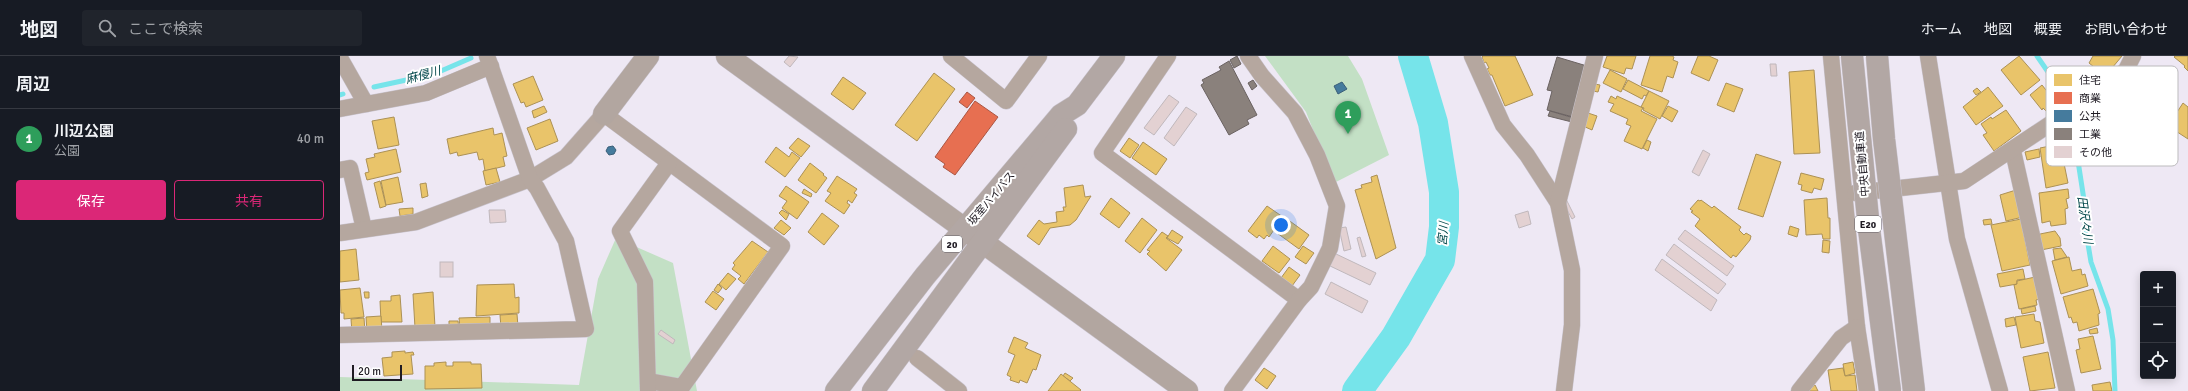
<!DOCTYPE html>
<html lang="ja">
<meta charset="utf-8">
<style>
body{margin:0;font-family:Signika,"Noto Sans JP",sans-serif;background:#20242c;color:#f1f3f6}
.controls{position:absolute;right:12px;bottom:12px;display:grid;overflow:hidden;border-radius:4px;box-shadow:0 2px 10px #0003}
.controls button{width:36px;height:36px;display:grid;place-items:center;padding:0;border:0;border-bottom:1px solid #363941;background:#171b24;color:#f1f3f6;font:20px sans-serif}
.scale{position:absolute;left:12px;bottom:10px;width:50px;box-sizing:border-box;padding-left:4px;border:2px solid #1f1b23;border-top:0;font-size:11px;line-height:14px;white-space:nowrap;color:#1f1b23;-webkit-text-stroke:3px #fff;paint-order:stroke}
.you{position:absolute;left:941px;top:169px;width:14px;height:14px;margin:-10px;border:3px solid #fff;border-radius:50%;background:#1a73e8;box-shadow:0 0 0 6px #1a73e833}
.badge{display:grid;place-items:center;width:26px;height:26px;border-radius:50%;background:#db2777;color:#fff;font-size:13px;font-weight:700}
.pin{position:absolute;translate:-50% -33px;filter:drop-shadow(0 1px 2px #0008)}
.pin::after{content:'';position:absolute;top:21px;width:14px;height:12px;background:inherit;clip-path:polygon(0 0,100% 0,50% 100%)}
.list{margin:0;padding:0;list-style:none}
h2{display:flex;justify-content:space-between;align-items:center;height:52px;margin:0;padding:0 16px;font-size:17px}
h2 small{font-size:13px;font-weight:400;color:#9ea1a6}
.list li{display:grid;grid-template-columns:26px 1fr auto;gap:12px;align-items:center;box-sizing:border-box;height:60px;padding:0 16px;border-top:1px solid #363941}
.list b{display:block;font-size:15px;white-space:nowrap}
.list p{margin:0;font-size:13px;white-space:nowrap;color:#9ea1a6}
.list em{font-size:13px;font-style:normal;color:#9ea1a6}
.actions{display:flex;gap:8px;padding:12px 16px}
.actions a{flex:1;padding:9px 0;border:1px solid #db2777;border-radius:4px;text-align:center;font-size:14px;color:#db2777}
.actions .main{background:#db2777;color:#fff}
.icon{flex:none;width:22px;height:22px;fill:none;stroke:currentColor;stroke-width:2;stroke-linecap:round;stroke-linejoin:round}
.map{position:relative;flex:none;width:1848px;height:335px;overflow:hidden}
header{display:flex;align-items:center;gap:24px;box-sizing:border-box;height:56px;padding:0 20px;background:#171b24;border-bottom:1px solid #363941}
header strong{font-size:19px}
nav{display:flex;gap:22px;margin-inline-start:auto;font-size:14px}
.search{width:280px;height:36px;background:#20242c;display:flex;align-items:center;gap:10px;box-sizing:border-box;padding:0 14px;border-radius:4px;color:#9ea1a6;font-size:15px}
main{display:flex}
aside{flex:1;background:#171b24}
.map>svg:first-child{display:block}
.green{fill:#c3e0c5}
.homes{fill:#e9c46a;stroke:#ac9155}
.shops{fill:#e76f51;stroke:#ab5643}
.public{fill:#457b9d;stroke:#3a5e78}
.industry{fill:#8a817c;stroke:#6a6261}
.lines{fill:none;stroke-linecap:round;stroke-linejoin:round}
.stream{stroke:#76e4ea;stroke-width:5}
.river{stroke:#76e4ea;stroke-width:30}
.building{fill:#e3d1d2;stroke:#c0b8bc}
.street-casing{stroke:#c9c4ce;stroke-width:17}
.secondary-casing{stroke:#c9c4ce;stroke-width:23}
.highway-casing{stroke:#c9c4ce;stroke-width:23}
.street{stroke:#b5a79f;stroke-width:16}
.secondary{stroke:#b2a6a0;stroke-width:22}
.highway{stroke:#b2a7a4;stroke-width:22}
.highway-bridge-casing{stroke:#c9c4ce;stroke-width:23;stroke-linecap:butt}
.highway-bridge{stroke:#b2a7a4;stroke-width:22}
.labels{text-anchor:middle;stroke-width:4;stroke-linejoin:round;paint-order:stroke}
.shield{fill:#fff;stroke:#625f65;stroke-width:1}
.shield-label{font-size:10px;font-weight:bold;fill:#1f1b23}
.street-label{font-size:11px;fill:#1f1b23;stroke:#fff}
.water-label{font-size:12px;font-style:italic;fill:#004749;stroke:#fff}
.key{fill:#fff;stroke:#bcbbbd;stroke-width:1}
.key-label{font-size:11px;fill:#1f1b23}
</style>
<header>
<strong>地図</strong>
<div class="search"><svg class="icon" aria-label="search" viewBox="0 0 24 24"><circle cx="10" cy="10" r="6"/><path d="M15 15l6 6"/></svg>ここで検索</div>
<nav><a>ホーム</a><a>地図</a><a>概要</a><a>お問い合わせ</a></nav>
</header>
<main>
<aside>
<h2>周辺<small></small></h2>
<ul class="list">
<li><span class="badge" style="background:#2e9e5b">1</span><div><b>川辺公園</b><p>公園</p></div><em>40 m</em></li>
</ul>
<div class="actions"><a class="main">保存</a><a>共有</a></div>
</aside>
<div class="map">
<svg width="1848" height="335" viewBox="0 0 1848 335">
<rect width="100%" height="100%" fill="#eee8f4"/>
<g class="green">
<path d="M925,0H1008L1022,23L1049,99L994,127L966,56Z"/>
<path d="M276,182L333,207L357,335H0V321L239,329L258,223Z"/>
</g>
<g class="homes">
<path d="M1143,0H1175L1193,39L1165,50L1152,19H1150L1147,13L1149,12L1146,6L1144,7L1142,1Z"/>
<path d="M1267,0H1296L1292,13L1286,12L1284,18L1263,11Z"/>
<path d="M1310,0H1332L1334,1L1333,4L1338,6L1333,22L1327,20L1322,36L1301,29Z"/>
<path d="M1358,0H1369L1378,4L1369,25L1351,17Z"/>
<path d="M1679,0L1700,24L1681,39L1661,14Z"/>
<path d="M1753,0H1782L1762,24L1751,15L1754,11L1749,7Z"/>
<path d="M1835,0H1848V15L1844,11L1845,10L1834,1Z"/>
<path d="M1270,14L1287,23L1281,36L1263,27Z"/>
<path d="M1474,14L1480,97L1454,98L1449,16Z"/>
<path d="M594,17L615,33L577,85L555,69Z"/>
<path d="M193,20L203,44L186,51L184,46L181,47L173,28Z"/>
<path d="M503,21L526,37L513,54L491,38Z"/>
<path d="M1288,24L1309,35L1306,40L1304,39L1302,43L1283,33Z"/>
<path d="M1386,27L1403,33L1394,56L1377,49Z"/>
<path d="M1255,28L1260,29L1258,36L1253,35Z"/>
<path d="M1702,29L1714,44L1710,47L1712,50L1706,55L1703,52L1702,54L1690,39Z"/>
<path d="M1648,31L1663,50L1636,69L1623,51Z"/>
<path d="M1637,32L1641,36L1636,39L1633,35Z"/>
<path d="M1309,35L1329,45L1320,63L1303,54L1304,52L1301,51Z"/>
<path d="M1271,40L1276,43L1277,40L1303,52L1301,55L1317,63L1302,93L1284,85L1291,70L1286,68L1288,63L1270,55L1274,48L1268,46Z"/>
<path d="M1843,47L1848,51V83L1828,70Z"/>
<path d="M204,50L207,56L194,62L192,55Z"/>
<path d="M1328,50L1338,55L1332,66L1322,60Z"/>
<path d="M1666,54L1681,75L1654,95L1643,79L1647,77L1641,68L1651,61L1652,63Z"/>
<path d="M1248,57L1257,60L1252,74L1243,70Z"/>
<path d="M54,61L59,89L38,93L32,65Z"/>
<path d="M210,63L218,85L196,94L187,72Z"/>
<path d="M153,72L154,79L162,77L167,100L163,101L165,110L145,115L143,103L139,104L137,96L118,100L117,96L110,98L107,83Z"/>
<path d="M458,82L470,90L461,101L449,92Z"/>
<path d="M789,82L799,89L790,102L780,95Z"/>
<path d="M1307,84L1311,86L1308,95L1303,92Z"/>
<path d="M803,86L827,103L816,119L792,102Z"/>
<path d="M1720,88L1728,127L1706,132L1700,92Z"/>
<path d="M436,91L449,101L452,96L460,102L445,121L425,106Z"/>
<path d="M56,93L61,116L27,124L25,117L29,116L26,103L35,101L34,98Z"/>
<path d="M1699,93L1700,101L1687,104L1685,96Z"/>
<path d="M1416,98L1441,106L1423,161L1398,153Z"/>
<path d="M470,107L484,118L483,119L487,122L476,137L458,124Z"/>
<path d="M156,112L160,126L146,129L143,115Z"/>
<path d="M1461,117L1484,123L1481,134L1474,132L1472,137L1461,134L1462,129L1458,128Z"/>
<path d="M1037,119L1056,192L1036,203L1015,134L1022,132L1021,129L1032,126L1031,121Z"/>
<path d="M497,120L517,133L514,137L517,139L512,147L508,144L507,147L510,149L504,158L485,145L491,137L487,135Z"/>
<path d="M58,121L63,146L46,149L41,125Z"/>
<path d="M40,125L46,150L40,152L34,127Z"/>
<path d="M86,127L88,140L82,142L80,128Z"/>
<path d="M743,129L745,141L751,140L736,164L730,169L710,172L699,189L687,180L699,164L704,168L717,166L716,156L724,155L723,151H726L724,132Z"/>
<path d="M446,130L469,146L457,163L442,152L447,145L439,140Z"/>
<path d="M464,133L472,138L471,141L462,137Z"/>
<path d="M1728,133L1729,142L1726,143L1728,152L1725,153L1726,168L1711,170L1710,165L1702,167L1699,137Z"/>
<path d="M1676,134L1683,161L1666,165L1660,139Z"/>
<path d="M771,142L790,157L779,172L760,158Z"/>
<path d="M1487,142L1488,162H1490V183H1483L1482,178L1466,179L1464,144Z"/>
<path d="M1358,144L1360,145L1361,144L1372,152L1374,150L1401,171L1399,174L1404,179L1406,177L1411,180L1410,184L1396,201L1393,199L1391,202L1355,170L1360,163L1351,156L1353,155L1350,153Z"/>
<path d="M927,150L943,161L929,181L927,179L924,183L919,179L917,182L908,175Z"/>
<path d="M73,152V158L60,160L59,153Z"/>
<path d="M442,154L449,158L446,164L439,157Z"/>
<path d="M482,157L499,170L484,189L468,176Z"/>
<path d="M802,162L817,174L800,197L785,185Z"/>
<path d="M947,163L969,179L959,193L937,177Z"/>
<path d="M1651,163L1652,168L1644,169L1643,164Z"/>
<path d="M1681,163L1690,209L1662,215L1651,169Z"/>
<path d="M441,164L451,172L444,179L434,172Z"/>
<path d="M1450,170L1459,173L1457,181L1448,178Z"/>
<path d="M832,174L843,181L838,188L827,182Z"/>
<path d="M1715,175L1720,182L1721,190L1701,194L1700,178Z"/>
<path d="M822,176L828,180L826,182L842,194L826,215L807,198L810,195L807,194Z"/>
<path d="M1483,184L1490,185L1489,197L1482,196Z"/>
<path d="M412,185L428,196L404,228L398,223L401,220L392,213L395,209L393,207Z"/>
<path d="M933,190L950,203L939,217L922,205Z"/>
<path d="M963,190L974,197L966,208L955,201Z"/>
<path d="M1721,192L1727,201L1715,204L1713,193Z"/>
<path d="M16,193L19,224L0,226V195Z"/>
<path d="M1729,201L1732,215L1741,213L1742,219L1745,218L1748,230L1721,238L1712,205Z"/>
<path d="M949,211L960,219L952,230L941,222Z"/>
<path d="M1683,213L1685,223L1677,224V228L1660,231L1657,218Z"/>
<path d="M388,217L396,223L386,234L379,228Z"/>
<path d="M1695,221L1700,243L1696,244L1697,249L1679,253L1674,229L1677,228V225Z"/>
<path d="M174,228L175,242L179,241V257L136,260L137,229Z"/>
<path d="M378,228L382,232L378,237L374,234Z"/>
<path d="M20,232L24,261L4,263V257H1L0,234Z"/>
<path d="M1753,233L1760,257L1758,258L1759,269L1739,275L1737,266L1733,267L1731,261L1729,262L1723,241Z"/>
<path d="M373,235L384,243L376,254L365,246Z"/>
<path d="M24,236H29V242H25Z"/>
<path d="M93,236L95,271L75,272L73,238Z"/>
<path d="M60,239L62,266H41L40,245H51V240Z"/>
<path d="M1695,250L1696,255L1682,258L1681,253Z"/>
<path d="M177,258L178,271L161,272L160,259Z"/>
<path d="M1694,258L1695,265L1700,266L1704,287L1681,292L1675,261Z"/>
<path d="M41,260L42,275L27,276L26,261Z"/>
<path d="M150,261V272H120L119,262Z"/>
<path d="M1674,261L1676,269L1666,271L1665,263Z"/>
<path d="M24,262L25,276L12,277L11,263Z"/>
<path d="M109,265H118L119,273L109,274Z"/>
<path d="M1757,272L1758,277L1750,278L1749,274Z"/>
<path d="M1753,280L1761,313L1741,317L1736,294L1740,293L1738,283Z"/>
<path d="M674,281L688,287L685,292L701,299L696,314L693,313L687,327L680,324L679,327L670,324L671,321L667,319L675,299L668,296Z"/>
<path d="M65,295V297L73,296L74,299H71L73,318L44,320L42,302L52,301V296Z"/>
<path d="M1708,296L1715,332L1690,335L1683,301Z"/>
<path d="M106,306V310H113V306H131V308H141L142,332L85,333V310H94V307Z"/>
<path d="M1513,306L1515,317L1505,320L1503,308Z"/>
<path d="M924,312L936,320L927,333L915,324Z"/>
<path d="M1503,312L1505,320L1515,319L1517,335H1491L1488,314Z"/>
<path d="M725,317L733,322L730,325L723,320Z"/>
<path d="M721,318L741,334L740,335H708Z"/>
<path d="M1770,326L1772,335H1753L1752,329Z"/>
<path d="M1475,329L1478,335H1470L1469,333Z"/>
</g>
<g class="shops">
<path d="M627,36L635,42L627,52L619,46Z"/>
<path d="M635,45L658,61L615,119L603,111L605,108L595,101Z"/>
</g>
<g class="public">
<path d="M1002,26L1007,33L998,38L994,30Z"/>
<path d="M273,90L276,94L274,98L269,99L266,95L268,91Z"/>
</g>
<g class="industry">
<path d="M897,0L901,8L894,12L890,4Z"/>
<path d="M1217,1L1247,10L1233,61L1207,54L1212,35L1207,34Z"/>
<path d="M889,5L917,59L907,64L909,68L889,79L861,29L864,27L862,24L881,14L879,11Z"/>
<path d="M913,24L917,30L912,34L908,27Z"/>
<path d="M1210,55L1234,62L1232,66L1208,60Z"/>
</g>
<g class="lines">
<g class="stream">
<path d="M1697,0L1717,29L1723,50L1727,53L1732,66L1744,144V164L1751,206L1768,253L1773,284L1775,335"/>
<path d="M34,31L94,18L131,2"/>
<path d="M0,39L3,38"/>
</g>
<path class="river" d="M1017,335L1056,281L1100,204L1104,171V136L1093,67L1073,0"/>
</g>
<g class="building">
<path d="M449,0L458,1L450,11L444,6Z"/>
<path d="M1430,8H1436L1437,20H1431Z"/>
<path d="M829,39L839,46L814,79L804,72Z"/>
<path d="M846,51L857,58L834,90L824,82Z"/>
<path d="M1363,94L1370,98L1359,120L1352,116Z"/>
<path d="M1225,141L1235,161L1232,163L1221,143Z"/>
<path d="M149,154H165L166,166L150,167Z"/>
<path d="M1188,155L1191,168L1179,172L1175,159Z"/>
<path d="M1006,171L1011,193L1004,195L999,172Z"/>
<path d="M1345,174L1394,210L1387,220L1338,183Z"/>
<path d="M1020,181L1026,200L1022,201L1017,182Z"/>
<path d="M1334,188L1386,228L1378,238L1326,199Z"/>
<path d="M994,197L1036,217L1030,229L988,209Z"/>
<path d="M1322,203L1377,244L1371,255L1315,214Z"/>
<rect x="100" y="206" width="13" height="15"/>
<path d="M991,226L1028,245L1022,257L985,238Z"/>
<path d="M321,274L335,284L333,288L318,278Z"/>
</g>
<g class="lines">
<defs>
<g id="street">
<path d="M611,0L666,45L699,0"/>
<path d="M828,0L762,97L959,244"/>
<path d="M1132,0L1163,69L1187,99L1218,147L1232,214V269L1224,335"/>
<path d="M1491,0L1517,271L1527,335"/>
<path d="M1588,0L1617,183L1660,335"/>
<path d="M0,2L26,48"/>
<path d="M0,53L86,37L151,10"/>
<path d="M1673,95L1727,335"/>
<path d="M0,114L10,112L24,173"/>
<path d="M1515,137L1624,125L1766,31L1786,14L1793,0"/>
<path d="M1218,147L1255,0"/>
<path d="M0,177L76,166L190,123L226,101L264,58L442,190L342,331L309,325"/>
<path d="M0,279L246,273L226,185L197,132L190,123L147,0"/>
<path d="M577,302L619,335"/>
<path d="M308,334L305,226L280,175L329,107"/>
<path d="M892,335L959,244L971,231L990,192L997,150L977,99L955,57L922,20L908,0"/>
<path d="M1459,335L1501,282L1517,271"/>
</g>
<g id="secondary">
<path d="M387,0L847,335"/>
<path d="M264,58L308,0"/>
</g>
<g id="highway">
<path d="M496,335L585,220L721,59L737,49L774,0"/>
<path d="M533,335L726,73"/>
</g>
</defs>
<use href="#street" class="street-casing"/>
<use href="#secondary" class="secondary-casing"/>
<use href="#highway" class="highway-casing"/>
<use href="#street" class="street"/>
<use href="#secondary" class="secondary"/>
<use href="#highway" class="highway"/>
<defs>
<g id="highway-bridge">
<path d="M1512,0L1529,173L1550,335"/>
<path d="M1537,0L1544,83L1574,335"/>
</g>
</defs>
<use href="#highway-bridge" class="highway-bridge-casing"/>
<use href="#highway-bridge" class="highway-bridge"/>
</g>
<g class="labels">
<g class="shield">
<rect x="1515" y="160" width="26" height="16" rx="3"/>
<rect x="602" y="180" width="20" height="16" rx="3"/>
</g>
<g class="shield-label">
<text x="1528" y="172">E20</text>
<text x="612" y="192">20</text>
</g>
<g class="street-label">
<text transform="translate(1522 108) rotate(-95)" y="4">中央自動車道</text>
<text transform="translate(651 142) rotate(-50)" y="4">坂室バイパス</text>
</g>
<g class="water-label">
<text transform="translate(83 19) rotate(-15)" y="4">麻侵川</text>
<text transform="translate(1745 164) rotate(82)" y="4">田沢々川</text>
<text transform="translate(1103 178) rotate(-85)" y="4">宮川</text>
</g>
</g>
<rect x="1706" y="10" width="132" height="100" rx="6" class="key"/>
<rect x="1714" y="18" width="18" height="12" fill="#e9c46a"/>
<rect x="1714" y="36" width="18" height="12" fill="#e76f51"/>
<rect x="1714" y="54" width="18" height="12" fill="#457b9d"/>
<rect x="1714" y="72" width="18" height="12" fill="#8a817c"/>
<rect x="1714" y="90" width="18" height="12" fill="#e3d1d2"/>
<g class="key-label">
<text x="1739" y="28">住宅</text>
<text x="1739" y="46">商業</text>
<text x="1739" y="64">公共</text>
<text x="1739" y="82">工業</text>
<text x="1739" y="100">その他</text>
</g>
</svg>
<div class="controls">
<button>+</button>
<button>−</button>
<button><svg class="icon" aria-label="locate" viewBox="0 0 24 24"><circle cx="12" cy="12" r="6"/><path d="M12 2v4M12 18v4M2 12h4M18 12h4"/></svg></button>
</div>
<div class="scale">20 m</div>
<div class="you"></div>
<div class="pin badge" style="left:1008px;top:78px;background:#2e9e5b">1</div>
</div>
</main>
